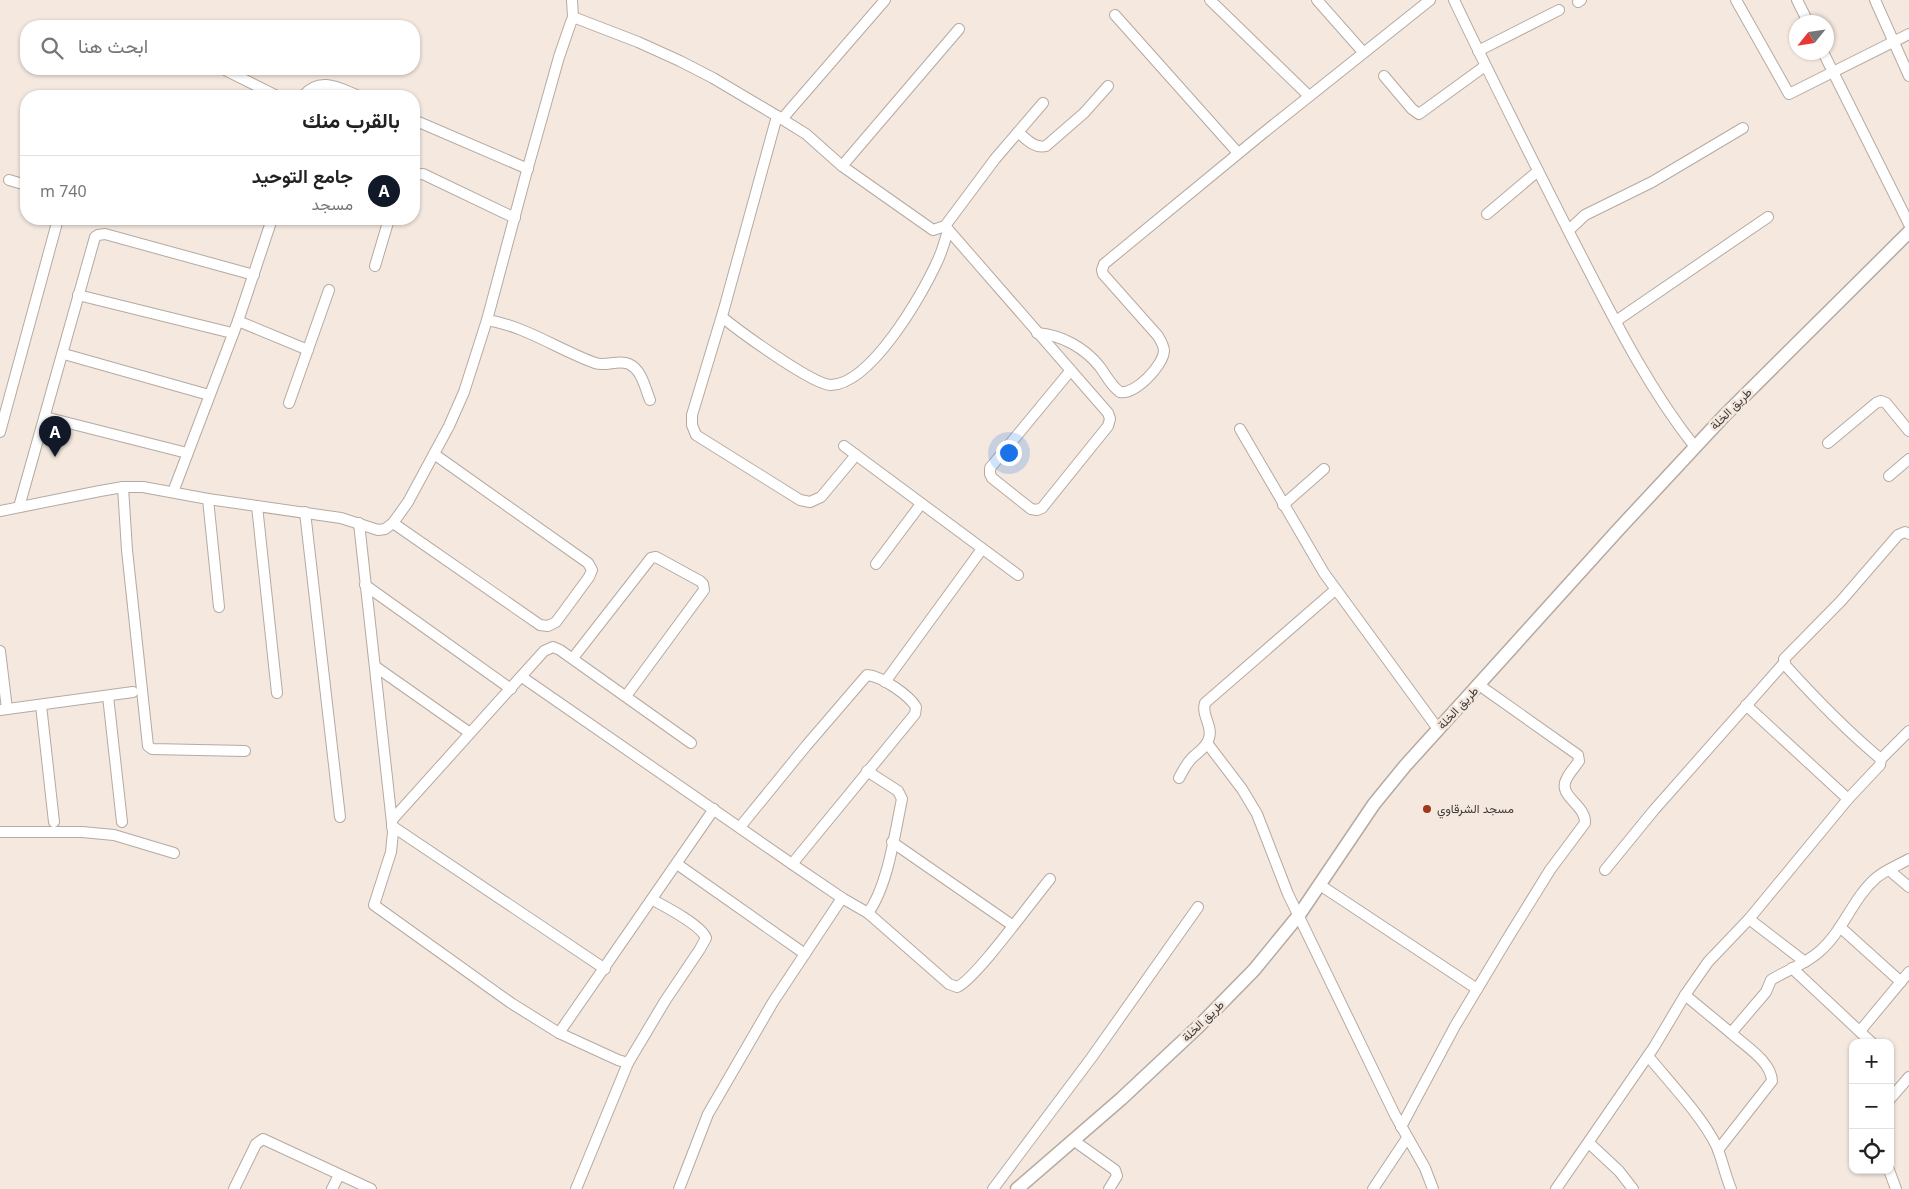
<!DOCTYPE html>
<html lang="ar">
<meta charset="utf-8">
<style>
body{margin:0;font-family:"Noto Sans",Vazirmatn,sans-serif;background:#f6f6f6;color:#222;direction:rtl}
.controls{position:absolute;right:15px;bottom:15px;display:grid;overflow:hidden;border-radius:10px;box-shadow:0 1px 4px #0004}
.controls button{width:45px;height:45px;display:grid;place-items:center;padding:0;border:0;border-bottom:1px solid #e0e0e0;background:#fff;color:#222;font:25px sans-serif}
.compass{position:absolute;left:1789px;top:15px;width:45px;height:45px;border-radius:50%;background:#fff;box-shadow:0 1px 4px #0004;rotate:240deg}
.you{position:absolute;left:1008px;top:452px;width:18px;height:18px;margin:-12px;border:4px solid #fff;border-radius:50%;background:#1a73e8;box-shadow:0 0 0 8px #1a73e833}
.badge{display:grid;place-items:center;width:32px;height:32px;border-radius:50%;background:#111827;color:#fff;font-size:16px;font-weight:700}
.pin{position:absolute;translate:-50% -41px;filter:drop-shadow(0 1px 2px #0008)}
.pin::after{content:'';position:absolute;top:26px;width:18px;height:15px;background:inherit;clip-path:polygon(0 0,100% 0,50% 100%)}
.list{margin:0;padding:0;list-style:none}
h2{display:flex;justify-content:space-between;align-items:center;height:65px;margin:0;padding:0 20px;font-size:21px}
h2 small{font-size:16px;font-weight:400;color:#767676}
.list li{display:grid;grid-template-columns:32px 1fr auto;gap:15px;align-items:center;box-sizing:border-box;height:70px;padding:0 20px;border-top:1px solid #e0e0e0}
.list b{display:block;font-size:19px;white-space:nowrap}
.list p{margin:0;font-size:16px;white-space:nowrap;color:#767676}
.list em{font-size:16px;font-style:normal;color:#767676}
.icon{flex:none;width:28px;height:28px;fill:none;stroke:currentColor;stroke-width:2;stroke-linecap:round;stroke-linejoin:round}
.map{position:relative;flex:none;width:1909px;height:1189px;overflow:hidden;direction:ltr}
.search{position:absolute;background:#fff;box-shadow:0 1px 4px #0004;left:20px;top:20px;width:400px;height:55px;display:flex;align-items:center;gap:12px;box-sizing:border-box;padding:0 18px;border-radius:20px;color:#767676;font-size:19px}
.panel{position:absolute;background:#fff;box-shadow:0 1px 4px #0004;left:20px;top:90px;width:400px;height:135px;border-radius:20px;direction:rtl}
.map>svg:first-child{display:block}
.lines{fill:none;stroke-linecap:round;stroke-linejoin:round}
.minor-casing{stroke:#b5aaa2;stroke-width:12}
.tertiary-casing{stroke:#b5aaa2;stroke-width:15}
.minor{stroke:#fff;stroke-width:10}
.tertiary{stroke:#fff;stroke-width:12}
.poi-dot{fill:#a0381c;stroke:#f4e8df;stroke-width:2}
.labels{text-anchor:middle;stroke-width:5;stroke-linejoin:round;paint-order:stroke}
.street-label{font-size:12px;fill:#403b38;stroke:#f4e8df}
.poi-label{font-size:12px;fill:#403b38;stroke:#f4e8df;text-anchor:start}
</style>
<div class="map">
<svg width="1909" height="1189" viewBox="0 0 1909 1189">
<rect width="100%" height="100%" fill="#f4e8df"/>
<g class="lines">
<defs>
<g id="minor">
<path d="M1210,0L1309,96"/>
<path d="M1317,0L1363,52"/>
<path d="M1454,0C1492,80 1532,159 1572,238C1609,309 1645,384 1695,447"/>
<path d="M1736,0L1789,94L1909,34"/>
<path d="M1797,0L1808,22"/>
<path d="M1875,0L1909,76"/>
<path d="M1578,2L1581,0"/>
<path d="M1115,15L1238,153"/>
<path d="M573,17L638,42L680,61L713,78L777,116L806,134L842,166L933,230L945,226L995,159L1043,103"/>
<path d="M1478,51L1559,10"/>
<path d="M1823,52L1909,224"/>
<path d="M223,69L277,96"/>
<path d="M1384,76L1412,109L1419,114L1485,66"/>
<path d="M303,96C320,76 339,88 359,96"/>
<path d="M777,116L724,309L692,415V425L696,435L800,500L810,502L821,497L856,455"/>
<path d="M782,119L885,0"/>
<path d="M414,120L528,169"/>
<path d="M1018,132C1026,139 1035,149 1046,146L1084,113L1108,86"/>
<path d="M842,166L959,29"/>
<path d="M414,175L423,174L515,218"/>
<path d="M9,180L26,185"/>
<path d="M1487,214L1538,171"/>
<path d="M945,226L1108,413L1110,419L1108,426L1042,508L1037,510L1031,509L992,478L990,474V468L1071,370"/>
<path d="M1569,230L1585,215L1652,182L1743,128"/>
<path d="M375,266L389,219"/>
<path d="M78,295L232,333"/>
<path d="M722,317C739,331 813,385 831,385C871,384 922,295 937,262C942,252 945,241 948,230"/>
<path d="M487,320C525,326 559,350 595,363C606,367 618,359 629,364C642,370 645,388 650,400"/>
<path d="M238,321L308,350"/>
<path d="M1616,321L1768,217"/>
<path d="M1037,333C1062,335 1085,348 1100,367C1106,375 1111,386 1120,392C1135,395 1163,366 1164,351C1164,346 1161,341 1158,336L1103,274L1102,270L1104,264L1262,134L1430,0"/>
<path d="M64,354L209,395"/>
<path d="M289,403L329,290"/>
<path d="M45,417L187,453"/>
<path d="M1240,429L1324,573L1438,729"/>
<path d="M0,432L58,219"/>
<path d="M1828,443L1876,403L1881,401L1886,403L1909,431"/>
<path d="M844,446L1018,575"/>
<path d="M1889,476L1909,459"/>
<path d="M123,487L127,550L148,746L152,749L245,751"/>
<path d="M173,492L238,321L272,219"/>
<path d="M208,499L219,607"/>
<path d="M1283,505L1324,469"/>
<path d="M257,506L277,693"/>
<path d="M19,507L95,237L98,235L105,234L254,275"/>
<path d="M0,511L100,491L123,487H143L208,499L341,518L378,530L385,529L393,523L408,502L449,426L464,392L487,320L525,178L559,57L570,25L573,17L572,0"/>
<path d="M305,512L340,817"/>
<path d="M359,523L393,832L391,852L374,905L511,1003L559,1033L618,1060L628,1063L665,1001L700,949L706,938C701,925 666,907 653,900"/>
<path d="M393,523L540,625L548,626L556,622L589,577L592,570L588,563L434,454"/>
<path d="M876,564L921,504"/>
<path d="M365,585L511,689"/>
<path d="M0,651L7,709"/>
<path d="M573,658L651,558L656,557L700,581L703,584L704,590L626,696"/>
<path d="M376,667L470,733"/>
<path d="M522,677L792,864L842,898L868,913C888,886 895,832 902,799L898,791L867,771"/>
<path d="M885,682L982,549"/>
<path d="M108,696L122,822"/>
<path d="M41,705L54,822"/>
<path d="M1746,705L1848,799"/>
<path d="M0,710L133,692"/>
<path d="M1207,743L1242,789L1257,814L1288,894L1395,1115L1425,1168L1433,1189"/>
<path d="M1881,759L1909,731"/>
<path d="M1179,778C1183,771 1186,764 1192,758C1198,752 1207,747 1209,738C1213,726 1201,715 1205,703L1335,590"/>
<path d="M392,820L544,651L553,647L560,650L691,743"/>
<path d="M392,826L605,969"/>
<path d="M740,827L806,746L867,675C881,676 909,695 916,707L915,714L792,864"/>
<path d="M0,832H82L114,835L174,853"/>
<path d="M892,842L1012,925"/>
<path d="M677,864L805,954"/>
<path d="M1605,870L1654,810L1784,663"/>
<path d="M1889,870L1909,887"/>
<path d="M1320,885L1477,989"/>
<path d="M868,913L949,984L957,987C975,980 1033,899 1050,879"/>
<path d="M1749,919L1805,962"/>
<path d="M1840,927L1901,982"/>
<path d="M1792,968L1872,1043"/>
<path d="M1685,995L1731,1033L1766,992L1771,980C1787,970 1806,964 1820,951C1843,931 1853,898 1876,878C1885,870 1899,865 1909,859"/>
<path d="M1860,1031L1909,972"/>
<path d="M559,1033L714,809"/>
<path d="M1648,1056C1670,1083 1701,1115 1716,1145C1722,1158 1725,1175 1731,1189"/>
<path d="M1890,1099L1909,1077"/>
<path d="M1401,1127L1455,1026L1506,941L1550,870L1585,823C1586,804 1556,796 1567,778C1570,772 1575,767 1579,761L1578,755L1479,685"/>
<path d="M1073,1140L1115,1170L1117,1176L1109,1189"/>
<path d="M1589,1143L1619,1171L1633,1189"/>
<path d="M1718,1150L1772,1081C1771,1061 1745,1046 1731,1033"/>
<path d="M1889,1170L1896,1189"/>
<path d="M234,1189L256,1144L263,1139L371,1189"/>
<path d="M332,1189L339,1175"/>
<path d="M576,1189L628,1063"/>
<path d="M679,1189L708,1114L773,1002L842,898"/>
<path d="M993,1189L1092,1057L1198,907"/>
<path d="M1373,1189L1407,1138"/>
<path d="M1556,1189L1654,1047L1685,995L1708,962L1749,919L1848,799L1880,765L1881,759L1876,755C1843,727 1815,698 1786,666L1784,659L1841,601L1898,535L1905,532L1909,534"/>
</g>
<path id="tertiary" d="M1017,1189L1121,1099L1199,1026L1254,970L1299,915L1374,804L1405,766L1618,530L1724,416L1909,232"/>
</defs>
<use href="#minor" class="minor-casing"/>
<use href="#tertiary" class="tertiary-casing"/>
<use href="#minor" class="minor"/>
<use href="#tertiary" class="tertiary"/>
</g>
<circle class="poi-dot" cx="1427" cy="809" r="5"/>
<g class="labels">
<g class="street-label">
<text transform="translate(1731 409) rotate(-45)" y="4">طريق الخلة</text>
<text transform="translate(1458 708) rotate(-47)" y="4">طريق الخلة</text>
<text transform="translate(1203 1021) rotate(-44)" y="4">طريق الخلة</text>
</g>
<g class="poi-label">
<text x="1437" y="813">مسجد الشرقاوي</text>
</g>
</g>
</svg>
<div class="controls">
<button>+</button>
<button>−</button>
<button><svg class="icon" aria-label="locate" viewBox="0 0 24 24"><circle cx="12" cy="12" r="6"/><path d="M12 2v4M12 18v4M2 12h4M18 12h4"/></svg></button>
</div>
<svg class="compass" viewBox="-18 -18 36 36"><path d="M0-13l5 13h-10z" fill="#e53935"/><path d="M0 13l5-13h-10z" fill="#767676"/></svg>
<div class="you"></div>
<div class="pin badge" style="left:55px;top:457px">A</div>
<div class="search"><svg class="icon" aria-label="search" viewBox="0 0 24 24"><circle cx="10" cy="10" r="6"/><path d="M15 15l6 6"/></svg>ابحث هنا</div>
<section class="panel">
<h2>بالقرب منك<small></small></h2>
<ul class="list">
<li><span class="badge">A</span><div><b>جامع التوحيد</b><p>مسجد</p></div><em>740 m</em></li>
</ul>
</section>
</div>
